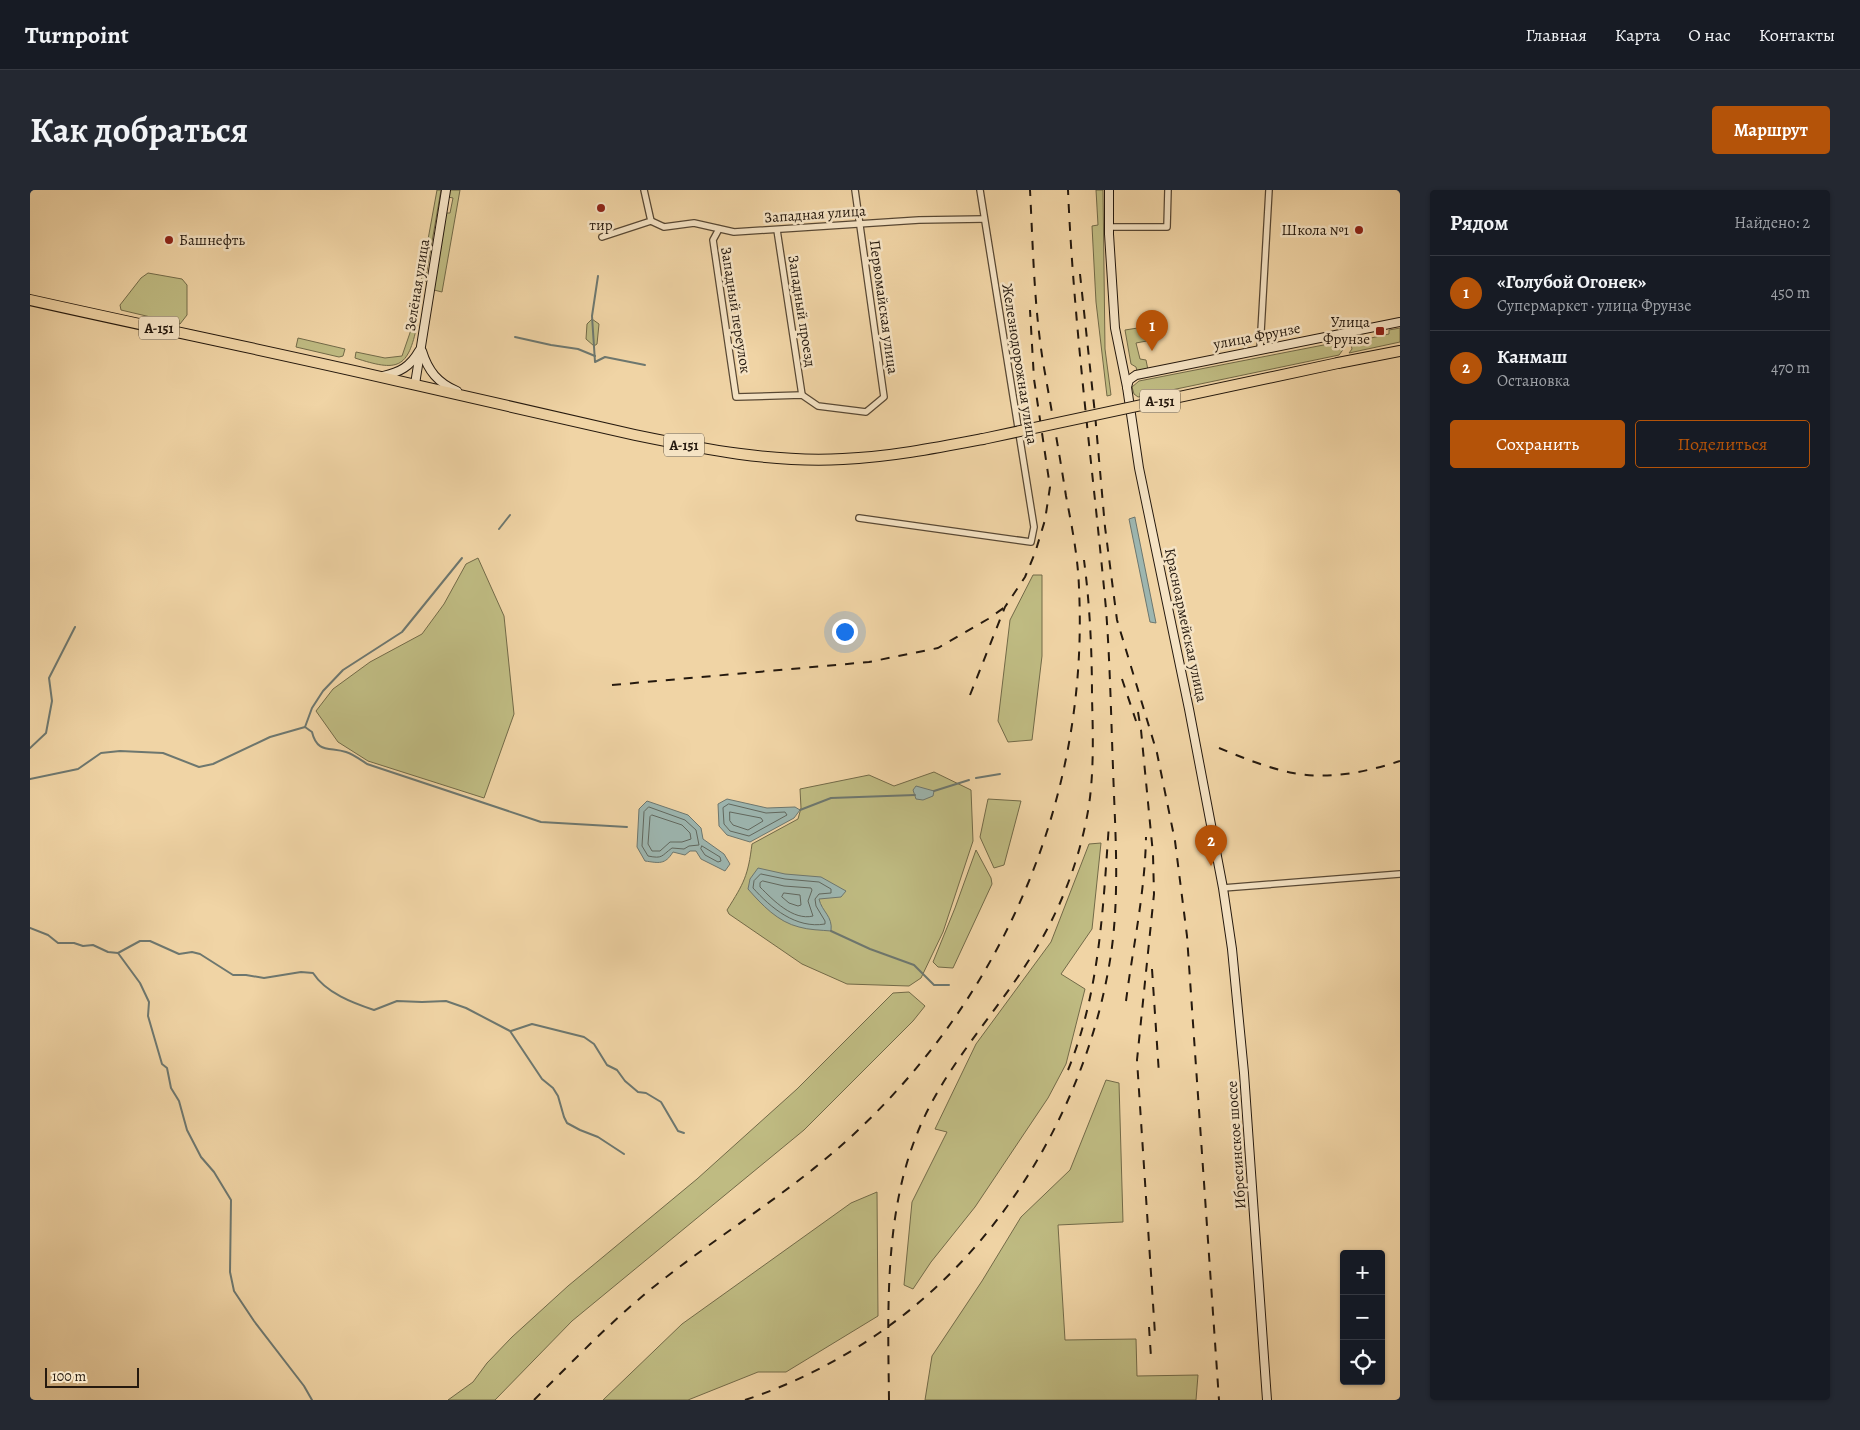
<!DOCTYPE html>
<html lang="ru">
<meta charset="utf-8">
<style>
body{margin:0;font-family:Alegreya,serif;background:#242831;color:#f1f3f6}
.controls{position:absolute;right:15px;bottom:15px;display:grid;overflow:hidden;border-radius:5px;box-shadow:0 1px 4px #0004}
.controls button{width:45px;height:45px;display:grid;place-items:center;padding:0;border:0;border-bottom:1px solid #363941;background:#171b24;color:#f1f3f6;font:25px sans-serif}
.scale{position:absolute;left:15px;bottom:12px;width:94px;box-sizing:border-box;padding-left:5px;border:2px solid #25190e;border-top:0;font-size:14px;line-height:18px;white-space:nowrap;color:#25190e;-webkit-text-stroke:4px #f5e3c4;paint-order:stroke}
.you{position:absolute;left:814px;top:441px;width:18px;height:18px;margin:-12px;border:4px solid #fff;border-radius:50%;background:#1a73e8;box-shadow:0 0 0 8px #1a73e833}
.badge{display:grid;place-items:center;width:32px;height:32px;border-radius:50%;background:#b45309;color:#fff;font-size:16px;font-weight:700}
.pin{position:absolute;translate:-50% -41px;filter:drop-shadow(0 1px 2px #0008)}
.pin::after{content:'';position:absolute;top:26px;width:18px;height:15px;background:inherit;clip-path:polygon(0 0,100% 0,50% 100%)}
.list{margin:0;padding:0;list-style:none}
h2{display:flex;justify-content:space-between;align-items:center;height:65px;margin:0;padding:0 20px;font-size:21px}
h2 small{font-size:16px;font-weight:400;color:#9ea1a6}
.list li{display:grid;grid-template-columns:32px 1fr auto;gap:15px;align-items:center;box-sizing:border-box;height:75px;padding:0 20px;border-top:1px solid #363941}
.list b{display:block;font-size:19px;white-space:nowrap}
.list p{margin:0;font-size:16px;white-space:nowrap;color:#9ea1a6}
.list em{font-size:16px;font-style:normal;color:#9ea1a6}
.actions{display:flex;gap:10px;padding:15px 20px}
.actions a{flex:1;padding:11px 0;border:1px solid #b45309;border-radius:5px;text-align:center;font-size:18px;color:#b45309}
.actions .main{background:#b45309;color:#fff}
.icon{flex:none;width:28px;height:28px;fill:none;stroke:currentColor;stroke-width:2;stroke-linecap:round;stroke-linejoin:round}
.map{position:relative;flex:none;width:1370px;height:1210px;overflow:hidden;border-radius:5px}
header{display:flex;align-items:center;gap:30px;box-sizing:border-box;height:70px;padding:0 25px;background:#171b24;border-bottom:1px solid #363941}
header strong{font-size:24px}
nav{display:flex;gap:28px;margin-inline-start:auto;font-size:18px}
.intro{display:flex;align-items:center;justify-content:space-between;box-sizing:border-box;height:120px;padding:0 30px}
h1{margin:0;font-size:35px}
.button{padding:12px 22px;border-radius:5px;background:#b45309;color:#fff;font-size:18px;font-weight:700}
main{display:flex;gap:30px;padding:0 30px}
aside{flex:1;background:#171b24;border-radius:5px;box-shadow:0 1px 4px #0004}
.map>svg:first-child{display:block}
.green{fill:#bfbb82;stroke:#726a48}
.water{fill:#9db6b0;stroke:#6d776f}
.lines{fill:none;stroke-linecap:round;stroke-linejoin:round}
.shore{stroke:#61685f;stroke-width:1}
.stream{stroke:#6d776f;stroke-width:2}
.street-casing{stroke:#584834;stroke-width:8}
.secondary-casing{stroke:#25190e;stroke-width:10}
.highway-casing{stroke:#25190e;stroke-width:12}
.street{stroke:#f5e3c4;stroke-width:5.5}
.secondary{stroke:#f5e3c4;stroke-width:8}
.highway{stroke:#f0d4a5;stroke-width:10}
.rail{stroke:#25190e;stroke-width:2;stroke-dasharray:9 9;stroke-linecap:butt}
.highway-bridge-casing{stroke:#25190e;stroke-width:12;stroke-linecap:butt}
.highway-bridge{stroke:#f0d4a5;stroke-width:10}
.poi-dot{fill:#8f2418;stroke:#f5e3c4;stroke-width:2}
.labels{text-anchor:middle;stroke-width:5;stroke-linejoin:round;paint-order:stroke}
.shield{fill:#f5e3c4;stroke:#635645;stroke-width:1}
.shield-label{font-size:14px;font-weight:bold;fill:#25190e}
.street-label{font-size:15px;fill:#25190e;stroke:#f5e3c4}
.poi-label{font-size:15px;fill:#25190e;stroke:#f5e3c4;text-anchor:end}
</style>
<header>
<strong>Turnpoint</strong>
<nav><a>Главная</a><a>Карта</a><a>О нас</a><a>Контакты</a></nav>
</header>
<div class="intro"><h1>Как добраться</h1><a class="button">Маршрут</a></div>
<main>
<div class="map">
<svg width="1370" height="1210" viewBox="0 0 1370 1210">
<rect width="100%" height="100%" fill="#f0d4a5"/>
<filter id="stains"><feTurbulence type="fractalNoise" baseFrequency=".004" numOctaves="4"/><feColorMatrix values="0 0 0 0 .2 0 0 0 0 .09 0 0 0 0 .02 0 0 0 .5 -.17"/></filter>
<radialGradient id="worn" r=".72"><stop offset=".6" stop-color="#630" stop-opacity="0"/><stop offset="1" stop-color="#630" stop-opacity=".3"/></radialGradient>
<g class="green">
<path d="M407,0H411L395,92L391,88Z"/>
<path d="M419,0H430L412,102L404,100L415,23H420L423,8L418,7Z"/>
<path d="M1066,0H1073L1075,159L1081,205L1077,206L1066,112L1062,36L1068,35Z"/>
<path d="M118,83L152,89L157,95V125L150,134L91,120L90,115L111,88Z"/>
<path d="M562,129L569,134L567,154L564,156L556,149L557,134Z"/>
<path d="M383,134L387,135C378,179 368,182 325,168L326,162L355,168L372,166Z"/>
<path d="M1114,137L1121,142L1122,150L1106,153L1110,169L1116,170L1118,180L1107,181L1106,177L1101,174L1095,140Z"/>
<path d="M1370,138V152L1319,163L1322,159L1320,150L1340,146L1341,148L1359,144V140Z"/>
<path d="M268,148L315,159L313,166L309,167L266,157Z"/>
<path d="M1314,151L1315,157L1309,165L1108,207L1104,204L1102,197L1109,191Z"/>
<path d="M448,368L474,426L484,524L454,608L338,571L308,552L286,521L303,499L340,472L392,444L414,414L436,374Z"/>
<path d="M1003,385H1012V466L1002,550L978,552L968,531L980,430Z"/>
<path d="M904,582L941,600L943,651L913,742L891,788L879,796L817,794L772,774L699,724L697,720C714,693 718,686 722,654L768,629L771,618L770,599L839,585L864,596Z"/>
<path d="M958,609L991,611L974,675L964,678L950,647Z"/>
<path d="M1071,653L1062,739L1031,784L1055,799L1036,874L1018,908L945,1017L901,1072L883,1099L874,1095L882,1012L917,942L905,939L946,854L1021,752L1059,654Z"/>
<path d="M946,660L961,688L962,694L923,778L908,777L903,772L925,718Z"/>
<path d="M879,802L895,816L883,831L774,940L542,1131L465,1210H418L443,1192L457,1173L482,1147L538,1096L667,989L767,899L863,803Z"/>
<path d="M1076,890L1089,893L1093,1032L1028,1035L1035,1150L1106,1149L1107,1186L1168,1185L1166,1210H895L902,1166L952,1091L991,1027L1040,980Z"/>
<path d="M847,1002L848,1126L756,1182H728L658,1210H573L652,1134L821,1013Z"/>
</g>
<g class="water">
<path d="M1105,327V328L1126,433L1120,432L1099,329Z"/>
<path d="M886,596L904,601L903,606L893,610L886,609L883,600Z"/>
<path d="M697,609L737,618L765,617L770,620L764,628L720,652L697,645L689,636L688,614Z"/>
<path d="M617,611L658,625L671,638L673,649L694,664L700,674L695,681L671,669L666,661H660L655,665L643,662C635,675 629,673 615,671L607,657L609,619Z"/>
<path d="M728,678L755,684L791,687L816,701L811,707L789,709C792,722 803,726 801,741C791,740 779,740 769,737C748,732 732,715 718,699L720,689Z"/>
</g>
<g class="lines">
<g class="shore">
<path d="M699,614L736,623L755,622L757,625L719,646L700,641L694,634L693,618Z"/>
<path d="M619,617L655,630L666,640L669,655L659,656L654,659L642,658C631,666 633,669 618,666L612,656L614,622Z"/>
<path d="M700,622L731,628L733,631L718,640L703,635L700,631Z"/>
<path d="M622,625L652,635L660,643L661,649L652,652H640L630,661H622L618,654L620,627Z"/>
<path d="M672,656L690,667L691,671L688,672L675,665L671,659Z"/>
<path d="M731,684L755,689L789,692L801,699V703L789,704L785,709L786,716L795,731V734C766,739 741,718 723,698L724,691Z"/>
<path d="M733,691L754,696L781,698L782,700L778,711L783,726C763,731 743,710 730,697V693Z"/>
<path d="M754,703L770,705L771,715L768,716L759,713L752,707Z"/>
</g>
<g class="stream">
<path d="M568,86L562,126L565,172L575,167L615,175"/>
<path d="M485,147L521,155L548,159L565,166"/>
<path d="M469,339L480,325"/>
<path d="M275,537L282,518L293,501L313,480L372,442L432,368"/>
<path d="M0,558L16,543L22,511L19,488L45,437"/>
<path d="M946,588L970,584"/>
<path d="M0,589L48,579L71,563L90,561L133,563L169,577L183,574L240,547L275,537L282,542C287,563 299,557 316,562C323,564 331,570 337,574L511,632L597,637"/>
<path d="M904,601L939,590"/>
<path d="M770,620L801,608L885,605"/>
<path d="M0,738L18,745L28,753H44L53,756L63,755L78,762L88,763L110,793L119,812L118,826L132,874L137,878L141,898L149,911L157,940L171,967L184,982L201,1010L200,1082L204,1101L224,1131L274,1196L282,1210"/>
<path d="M801,741L840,759L884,775L904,795H919"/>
<path d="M88,763L110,751H120L149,764L162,762L170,764L203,785H216L234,788L271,782L283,783C296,803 323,813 344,820L367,811L392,812L416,811L436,818L480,841L512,889L523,898L528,906L534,927L537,933L550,940L568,947L594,964"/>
<path d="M481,841L502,834L554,847L564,854L577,875L587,880L595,891L608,902L616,903L631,912L648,941L654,943"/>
</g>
<defs>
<g id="street">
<path d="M621,31L634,37L664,33L704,42L889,30L954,29"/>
<path d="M1079,37H1137L1138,0"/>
<path d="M689,39L683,50L706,207L772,205L788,216L836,222L854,207L825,0"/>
<path d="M747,40L772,205"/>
<path d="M572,47L621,31L614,0"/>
<path d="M1230,159L1239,0"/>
<path d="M829,328L1001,352L1004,337L950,0"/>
<path d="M1193,698L1370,684"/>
</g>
<g id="secondary">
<path d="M1079,0V44L1085,138L1097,197L1109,278L1159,519L1193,698L1202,759L1214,883L1237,1210"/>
<path d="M392,161C398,181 408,193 427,201"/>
<path d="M353,186C370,182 380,177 389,161"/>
<path d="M385,194L416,0"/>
<path d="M1097,197L1099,190L1106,185L1370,132"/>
</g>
<g id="highway">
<path d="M0,110C129,139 258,165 386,195C459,212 532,229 605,245C673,259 743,273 813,269C860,267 906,258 953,249"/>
<path d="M1308,173L1370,161"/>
</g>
</defs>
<use href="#street" class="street-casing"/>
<use href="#secondary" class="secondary-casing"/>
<use href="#highway" class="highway-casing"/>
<use href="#street" class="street"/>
<use href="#secondary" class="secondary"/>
<use href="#highway" class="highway"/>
<g class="rail">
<path d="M1050,84L1065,224L1075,337L1087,430L1127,563L1145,651L1157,746L1189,1210"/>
<path d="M1092,489L1106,531"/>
<path d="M582,495L839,472L908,458L958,429L975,417"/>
<path d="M940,505L975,417L995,387L1005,363L1015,330L1020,297L1004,189L1000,120"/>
<path d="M1108,522L1111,540L1123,664L1124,704L1107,870L1125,1144"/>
<path d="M1189,558C1213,568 1238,578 1263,583C1298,590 1337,582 1370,571"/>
<path d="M1122,779L1129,884"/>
<path d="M1096,811C1103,756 1115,703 1116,647"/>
<path d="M1038,880C1070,802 1073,717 1079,634"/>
<path d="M1119,1137L1121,1167"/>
<path d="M504,1210C546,1168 588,1124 635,1088C698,1039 766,998 824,944C975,803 1059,606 1049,398C1048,367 1042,337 1036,306C1029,261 1021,217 1013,172C1004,115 1003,57 1000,0"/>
<path d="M715,1210C769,1192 821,1165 867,1130C981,1044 1060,904 1081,764C1090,702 1085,640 1083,578C1081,525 1080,472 1076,419C1063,279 1044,140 1038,0"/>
<path d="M859,1210C858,1124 854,1030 885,949C912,877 968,823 1007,757C1033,714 1051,665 1059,615C1064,580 1063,543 1062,508C1062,462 1060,416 1054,370"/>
</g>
<defs>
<path id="highway-bridge" d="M953,249L1308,173"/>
</defs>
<use href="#highway-bridge" class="highway-bridge-casing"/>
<use href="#highway-bridge" class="highway-bridge"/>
</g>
<g class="poi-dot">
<circle cx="571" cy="18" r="5"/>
<circle cx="1329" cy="40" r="5"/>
<circle cx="139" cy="50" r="5"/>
<rect x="1345" y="136" width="10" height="10" rx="2.5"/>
</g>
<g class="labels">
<g class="shield">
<rect x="109" y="126.5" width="40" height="23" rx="4"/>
<rect x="1110" y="199.5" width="40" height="23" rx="4"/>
<rect x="634" y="243.5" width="40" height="23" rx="4"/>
</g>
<g class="shield-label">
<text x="129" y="143">А-151</text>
<text x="1130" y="216">А-151</text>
<text x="654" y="260">А-151</text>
</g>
<g class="street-label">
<text transform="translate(785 24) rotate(-4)" y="5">Западная улица</text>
<text transform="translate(387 95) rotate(-81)" y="5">Зелёная улица</text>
<text transform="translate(854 117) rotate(82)" y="5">Первомайская улица</text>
<text transform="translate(706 120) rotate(81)" y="5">Западный переулок</text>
<text transform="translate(772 121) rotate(81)" y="5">Западный проезд</text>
<text transform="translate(1227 146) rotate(-11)" y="5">улица Фрунзе</text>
<text transform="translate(990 174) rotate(81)" y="5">Железнодорожная улица</text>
<text transform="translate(1156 435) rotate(78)" y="5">Красноармейская улица</text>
<text transform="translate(1206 955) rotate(-94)" y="5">Ибресинское шоссе</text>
</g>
<g class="poi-label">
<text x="571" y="40" text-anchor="middle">тир</text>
<text x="1319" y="45">Школа №1</text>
<text x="149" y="55" text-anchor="start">Башнефть</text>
<text x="1340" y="137">Улица<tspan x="1340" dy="17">Фрунзе</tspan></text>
</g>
</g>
<rect width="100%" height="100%" filter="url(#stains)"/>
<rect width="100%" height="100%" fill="url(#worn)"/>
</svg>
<div class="controls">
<button>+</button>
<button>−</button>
<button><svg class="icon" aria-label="locate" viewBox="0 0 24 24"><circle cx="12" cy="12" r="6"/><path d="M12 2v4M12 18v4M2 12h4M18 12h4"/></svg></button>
</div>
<div class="scale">100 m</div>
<div class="you"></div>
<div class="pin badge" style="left:1122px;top:161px">1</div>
<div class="pin badge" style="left:1181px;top:676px">2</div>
</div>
<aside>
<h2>Рядом<small>Найдено: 2</small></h2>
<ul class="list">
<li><span class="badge">1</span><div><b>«Голубой Огонек»</b><p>Супермаркет · улица Фрунзе</p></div><em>450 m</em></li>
<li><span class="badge">2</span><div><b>Канмаш</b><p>Остановка</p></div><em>470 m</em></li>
</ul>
<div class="actions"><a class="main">Сохранить</a><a>Поделиться</a></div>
</aside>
</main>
